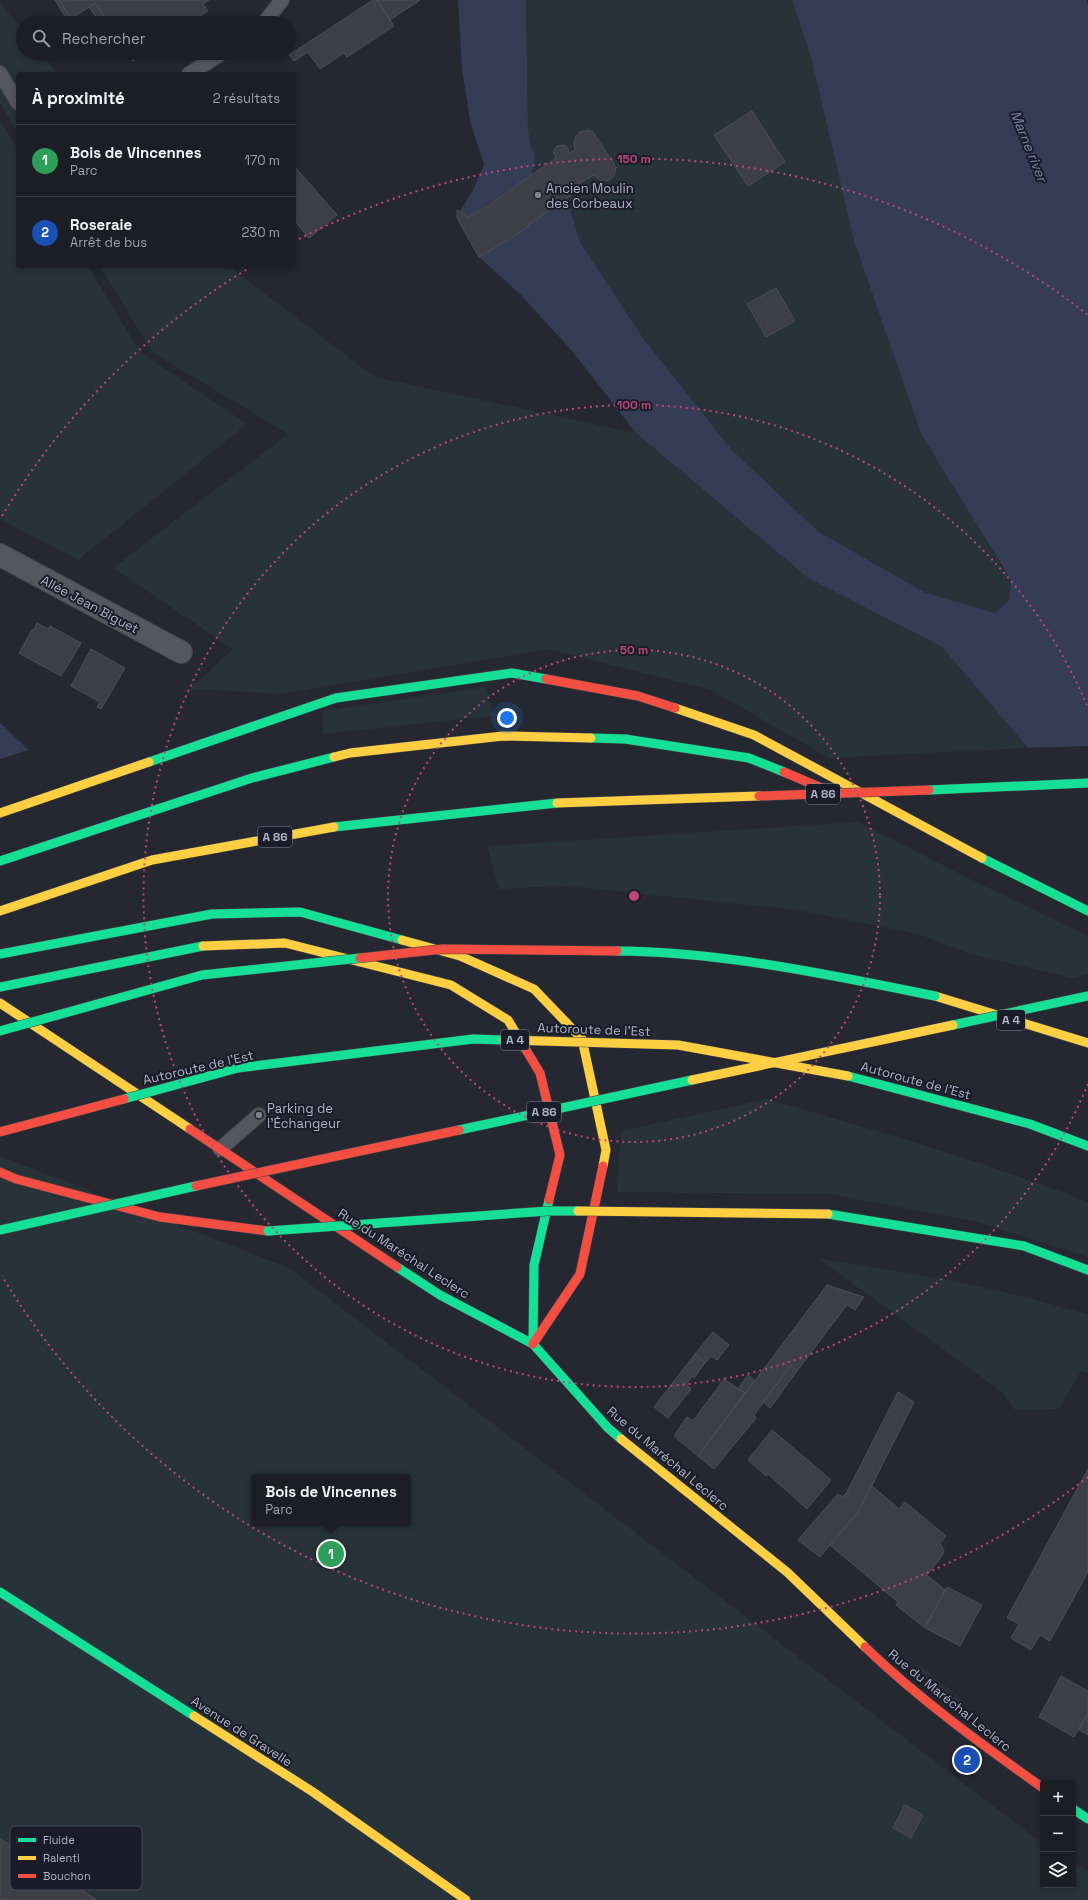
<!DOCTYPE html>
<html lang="fr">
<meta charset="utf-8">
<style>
body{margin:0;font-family:"Space Grotesk",sans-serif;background:#25272c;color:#f1f3f6}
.controls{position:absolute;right:12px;bottom:12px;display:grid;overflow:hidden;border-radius:4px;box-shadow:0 2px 6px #0003}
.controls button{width:36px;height:36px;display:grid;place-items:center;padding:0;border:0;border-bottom:1px solid #3a3c41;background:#1c1e24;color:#f1f3f6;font:20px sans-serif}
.you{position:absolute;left:507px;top:718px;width:14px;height:14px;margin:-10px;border:3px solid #fff;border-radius:50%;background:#1a73e8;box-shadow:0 0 0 6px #1a73e833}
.badge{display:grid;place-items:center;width:26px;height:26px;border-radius:50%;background:#7f828f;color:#fff;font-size:13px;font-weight:700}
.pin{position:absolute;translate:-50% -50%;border:2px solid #fff;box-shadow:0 1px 4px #0006}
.popup{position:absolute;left:251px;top:1474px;width:160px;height:52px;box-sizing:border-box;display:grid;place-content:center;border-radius:4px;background:#1c1e24;filter:drop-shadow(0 1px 3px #0005);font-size:13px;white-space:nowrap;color:#a0a2a6}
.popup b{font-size:15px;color:#f1f3f6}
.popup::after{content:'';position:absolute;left:50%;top:100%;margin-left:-8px;border:8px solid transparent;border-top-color:#1c1e24}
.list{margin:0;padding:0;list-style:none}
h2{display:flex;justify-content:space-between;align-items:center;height:52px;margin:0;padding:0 16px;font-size:17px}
h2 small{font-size:13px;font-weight:400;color:#a0a2a6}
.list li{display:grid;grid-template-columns:26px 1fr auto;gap:12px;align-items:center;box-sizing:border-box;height:72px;padding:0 16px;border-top:1px solid #3a3c41}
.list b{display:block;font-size:15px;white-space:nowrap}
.list p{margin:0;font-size:13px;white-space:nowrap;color:#a0a2a6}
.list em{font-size:13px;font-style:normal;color:#a0a2a6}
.icon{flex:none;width:22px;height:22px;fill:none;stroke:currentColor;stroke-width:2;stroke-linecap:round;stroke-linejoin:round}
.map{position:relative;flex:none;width:1088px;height:1900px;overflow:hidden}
.search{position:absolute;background:#1c1e24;box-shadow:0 2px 6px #0003;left:16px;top:16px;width:280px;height:44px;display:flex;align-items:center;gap:10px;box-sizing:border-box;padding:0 14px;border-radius:22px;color:#a0a2a6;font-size:15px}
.panel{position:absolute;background:#1c1e24;box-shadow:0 2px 6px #0003;left:16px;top:72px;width:280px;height:196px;border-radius:4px}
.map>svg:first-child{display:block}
.green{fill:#273338;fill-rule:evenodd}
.water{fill:#343c56}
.pier{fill:#252830}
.building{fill:#3d3f46;stroke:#4d4f58}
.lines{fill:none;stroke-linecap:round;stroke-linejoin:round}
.lane-casing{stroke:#414349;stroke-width:16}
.street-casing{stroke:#414349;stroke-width:24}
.fast-casing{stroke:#414349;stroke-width:10}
.slow-casing{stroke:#414349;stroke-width:10}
.jam-casing{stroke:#414349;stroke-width:10}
.lane{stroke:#55565e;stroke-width:14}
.street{stroke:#55565e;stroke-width:22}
.fast{stroke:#16e098;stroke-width:9}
.slow{stroke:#ffcf43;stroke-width:9}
.jam{stroke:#f24e42;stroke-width:9}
.fast-bridge-casing{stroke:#42444b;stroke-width:10;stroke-linecap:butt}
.slow-bridge-casing{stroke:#42444b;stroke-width:10;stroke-linecap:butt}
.jam-bridge-casing{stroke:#42444b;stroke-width:10;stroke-linecap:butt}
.fast-bridge{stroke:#16e098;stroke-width:9}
.slow-bridge{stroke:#ffcf43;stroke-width:9}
.jam-bridge{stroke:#f24e42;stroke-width:9}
.ring{fill:none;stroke:#bc467a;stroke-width:2;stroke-dasharray:2 4}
.poi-dot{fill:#7f828f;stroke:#1a1d29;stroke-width:1.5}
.labels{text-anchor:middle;stroke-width:4;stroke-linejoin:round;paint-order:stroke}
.shield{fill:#1a1d29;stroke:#828594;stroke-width:1}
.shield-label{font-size:12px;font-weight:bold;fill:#afb2c2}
.poi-label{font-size:13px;fill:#afb2c2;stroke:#1a1d29;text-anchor:start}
.street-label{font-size:13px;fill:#afb2c2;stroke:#1a1d29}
.water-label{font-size:14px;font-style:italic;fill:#7a84a8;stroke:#1a1d29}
.key{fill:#1a1d29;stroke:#474a57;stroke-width:1}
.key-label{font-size:11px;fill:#afb2c2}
.centre{fill:#bc467a;stroke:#1a1d29;stroke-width:2}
.ring-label{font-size:12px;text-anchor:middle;font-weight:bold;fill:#bc467a;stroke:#1a1d29;stroke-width:4;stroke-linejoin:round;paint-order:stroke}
</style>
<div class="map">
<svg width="1088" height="1900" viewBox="0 0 1088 1900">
<rect width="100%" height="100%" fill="#252830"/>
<g class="green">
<path d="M526,0H792L812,61L854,241L921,434L1011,580L1009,600L995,613L924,592L819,532L731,449L643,338L580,242L569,205L565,199L580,191L577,185L594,175L601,181C633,177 602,145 593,132L587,130C576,133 573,138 575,150L570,153C567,146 565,145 557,146L554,151L556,158L532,175L535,154L531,148L528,129Z"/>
<path d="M0,3L23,31V53H41L58,74H18V133L0,103Z"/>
<path d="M0,120L18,150V266H88L139,351L247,424L78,560L0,519Z"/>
<path d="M100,266H228L375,377L636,433L808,578L942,647L1029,748L829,758L711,690L548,649L280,694L190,689L233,649L113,568L288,434L152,352Z"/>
<path d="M486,687L493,716L322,734L323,711Z"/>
<path d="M858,822L972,880L1088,936V974L1072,978L970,954L918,934L798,910L567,886L499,889L487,846Z"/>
<path d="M767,1099C875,1130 983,1161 1088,1202V1257L978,1222L829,1194L617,1192L621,1131Z"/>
<path d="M0,1156L289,1268L1043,1844V1885H1073V1862L1088,1871V1900H0ZM254,1477H408V1523H254Z"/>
<path d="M819,1259C909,1272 1001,1287 1088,1315V1373L1081,1371L1059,1409L1015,1410L1002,1392Z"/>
<path d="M919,1665L962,1700L958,1704L916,1669Z"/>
</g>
<g class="water">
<path d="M458,0H526L528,129L531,148L535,154L532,175L467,218L464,213L460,211L473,190L484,165L470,121L462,69Z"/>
<path d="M792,0H1086L1088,6V809L1070,797L942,647L808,578L636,433L572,351L521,295L479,257L527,228L529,224L558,205L561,209L569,205L580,242L643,338L731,449L819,532L924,592L995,613L1009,600L1011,580L921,434L854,241L812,61Z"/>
<path d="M0,723L29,750L0,759Z"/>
</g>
<path class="pier" d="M1088,746V810H1086L1068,799L1026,748Z"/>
<g class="building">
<path d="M55,0H59L71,19L68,21Z"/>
<path d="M59,0H209L203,4L208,11L190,23H101L99,21L105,18L95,3L71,19Z"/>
<path d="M373,0H377L394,26L347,57L344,53L320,69L308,52L294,61L289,55Z"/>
<path d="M377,0H420L390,20Z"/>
<path d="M95,3L105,18L99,21L89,7Z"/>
<path d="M127,53H145L133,61Z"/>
<path d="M752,111L785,162L748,186L714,135Z"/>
<path d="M588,130L593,132L613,162L616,168L614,175L610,180L601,181L594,175L577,185L580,190L565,199L569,205L561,209L558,205L529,224L527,228L479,257L457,218V210L464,213L467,218L487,206L556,158L553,151L557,146L563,145L567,147L570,153L575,150L574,142L576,136L580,132Z"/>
<path d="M294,166L337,215L309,238L294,220Z"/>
<path d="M776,288L795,321L766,337L747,304Z"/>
<path d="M37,623L48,629L50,626L81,643L61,676L19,653L32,630H34Z"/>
<path d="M91,649L125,668L101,709L97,707L100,702L71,686Z"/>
<path d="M827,1285L864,1297L855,1310L847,1305L797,1371L791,1365L754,1415L756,1418L714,1469L698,1456Z"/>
<path d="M713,1332L729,1345L717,1360L711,1356L705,1363L695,1354Z"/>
<path d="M695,1354L705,1363L694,1378L692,1376L686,1384L691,1389L668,1418L654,1407Z"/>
<path d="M791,1365L797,1371L770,1408L763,1402Z"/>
<path d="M748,1375L755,1381L745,1393L738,1389Z"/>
<path d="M724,1379L745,1393L698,1456L674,1436L687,1417L693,1421Z"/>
<path d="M898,1392L914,1402L859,1511L820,1557L798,1540L838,1494L843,1497L848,1490Z"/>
<path d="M772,1430L831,1480L807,1509L768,1474L766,1476L748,1460Z"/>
<path d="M1088,1469V1572L1050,1641L1040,1635L1031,1650L1011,1638L1019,1624L1007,1618Z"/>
<path d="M871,1485L899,1509L905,1502L946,1536L940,1543L944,1551L942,1556L927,1575L945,1590L925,1628L896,1605L898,1602L830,1545L859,1511Z"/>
<path d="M947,1587L982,1605L960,1646L925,1628Z"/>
<path d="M1061,1676L1088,1691V1713L1074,1737L1039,1717Z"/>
<path d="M1088,1713V1735L1079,1730Z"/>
<path d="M905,1805L923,1815L911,1838L893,1828Z"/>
<path d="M0,1839L97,1900H0Z"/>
</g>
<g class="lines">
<defs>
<g id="lane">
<path d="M264,23L282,0"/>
<path d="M0,73L18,103"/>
<path d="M189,74L222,53"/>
<path d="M220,1149L259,1115"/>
</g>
<path id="street" d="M0,555L181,652"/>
<g id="fast">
<path d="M591,738L625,739L749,758L784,772"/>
<path d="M149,762L336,698L512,673L546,679"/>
<path d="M334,827L557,803"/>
<path d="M982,858L1088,911"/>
<path d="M0,861L252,778L334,757"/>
<path d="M0,954L212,914L300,912L402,940"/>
<path d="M0,987L203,946"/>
<path d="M1030,1124L1088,1146"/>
<path d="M828,1214L1024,1246L1088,1270"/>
<path d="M397,1267L440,1295L533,1344L608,1428L621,1439"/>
<path d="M533,1344L534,1265L549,1200"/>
<path d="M0,1592L194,1716"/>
<path d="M1073,1809L1088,1819"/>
</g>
<g id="slow">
<path d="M675,708L754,735L982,858"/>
<path d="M334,757L350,753L503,736L591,738"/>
<path d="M0,813L149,762"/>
<path d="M0,911L152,860L334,827"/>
<path d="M402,940L460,956L534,989L582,1039L606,1150L603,1166"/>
<path d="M203,946L285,943L451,985L508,1020L520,1040"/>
<path d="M935,996L1088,1043"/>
<path d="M0,1003L190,1129"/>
<path d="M621,1439L787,1572L865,1647"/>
<path d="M194,1716L313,1792L466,1900"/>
</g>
<g id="jam">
<path d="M546,679L638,696L675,708"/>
<path d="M784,772L838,795"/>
<path d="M520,1040L540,1073L560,1155L549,1200"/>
<path d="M190,1129L397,1267"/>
<path d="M0,1172L16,1179L160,1217L268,1231"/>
<path d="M533,1344L580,1274L603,1166"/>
<path d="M865,1647C919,1699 981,1744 1043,1788"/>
</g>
</defs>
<use href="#lane" class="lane-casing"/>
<use href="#street" class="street-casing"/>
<use href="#fast" class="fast-casing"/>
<use href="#slow" class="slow-casing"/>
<use href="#jam" class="jam-casing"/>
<use href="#lane" class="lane"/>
<use href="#street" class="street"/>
<use href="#fast" class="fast"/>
<use href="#slow" class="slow"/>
<use href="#jam" class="jam"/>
<defs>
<g id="fast-bridge">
<path d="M929,790L1088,783"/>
<path d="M617,951C724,952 831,975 935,996"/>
<path d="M953,1025L1088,996"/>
<path d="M0,1031L202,975L360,958"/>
<path d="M848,1076L1030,1124"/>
<path d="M124,1099L238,1068L473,1039L504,1040"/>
<path d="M459,1130L692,1080"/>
<path d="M0,1230L196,1186"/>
<path d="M268,1231L548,1211H578"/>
</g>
<g id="slow-bridge">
<path d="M557,803L759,796"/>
<path d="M504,1040L678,1045L848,1076"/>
<path d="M692,1080L953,1025"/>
<path d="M578,1211L828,1214"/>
</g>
<g id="jam-bridge">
<path d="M759,796L929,790"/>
<path d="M360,958L443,949L617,951"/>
<path d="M0,1132L124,1099"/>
<path d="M196,1186L459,1130"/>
</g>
</defs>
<use href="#fast-bridge" class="fast-bridge-casing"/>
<use href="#slow-bridge" class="slow-bridge-casing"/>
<use href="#jam-bridge" class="jam-bridge-casing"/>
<use href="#fast-bridge" class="fast-bridge"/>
<use href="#slow-bridge" class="slow-bridge"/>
<use href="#jam-bridge" class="jam-bridge"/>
</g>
<g class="ring">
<circle cx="634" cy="896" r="246"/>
<path d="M1088 1084A491 491 0 1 1 1088 708"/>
<path d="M1088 1477A737 737 0 0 1 2 1276M2 516A737 737 0 0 1 249 268M299 239A737 737 0 0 1 1088 315"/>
</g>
<g class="poi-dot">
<circle cx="538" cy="195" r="4"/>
<circle cx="259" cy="1115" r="4"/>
</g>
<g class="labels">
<g class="shield">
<rect x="806" y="784" width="34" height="20" rx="3"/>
<rect x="258" y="827" width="34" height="20" rx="3"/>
<rect x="997" y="1010" width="28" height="20" rx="3"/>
<rect x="501" y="1030" width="28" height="20" rx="3"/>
<rect x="527" y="1102" width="34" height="20" rx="3"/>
</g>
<g class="shield-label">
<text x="823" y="798">A 86</text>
<text x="275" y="841">A 86</text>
<text x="1011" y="1024">A 4</text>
<text x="515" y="1044">A 4</text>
<text x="544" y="1116">A 86</text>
</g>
<g class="poi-label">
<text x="546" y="193">Ancien Moulin<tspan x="546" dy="15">des Corbeaux</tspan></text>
<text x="267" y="1113">Parking de<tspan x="267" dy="15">l'Échangeur</tspan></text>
</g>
<g class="street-label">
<text transform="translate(90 604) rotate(28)" y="5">Allée Jean Biguet</text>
<text transform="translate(594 1029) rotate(2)" y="5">Autoroute de l’Est</text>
<text transform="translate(198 1067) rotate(-13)" y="5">Autoroute de l’Est</text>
<text transform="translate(916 1080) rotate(15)" y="5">Autoroute de l’Est</text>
<text transform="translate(404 1253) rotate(33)" y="5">Rue du Maréchal Leclerc</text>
<text transform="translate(668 1458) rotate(40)" y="5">Rue du Maréchal Leclerc</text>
<text transform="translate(950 1700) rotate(39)" y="5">Rue du Maréchal Leclerc</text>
<text transform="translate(242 1731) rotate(33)" y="5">Avenue de Gravelle</text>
</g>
<g class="water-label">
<text transform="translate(1029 146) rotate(68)" y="5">Marne river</text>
</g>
</g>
<rect x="10" y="1826" width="132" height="64" rx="6" class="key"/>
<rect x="18" y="1838" width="18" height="4" fill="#16e098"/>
<rect x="18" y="1856" width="18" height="4" fill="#ffcf43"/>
<rect x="18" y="1874" width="18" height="4" fill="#f24e42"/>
<g class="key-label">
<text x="43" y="1844">Fluide</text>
<text x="43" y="1862">Ralenti</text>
<text x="43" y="1880">Bouchon</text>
</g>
<circle cx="634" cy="896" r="6" class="centre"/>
<g class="ring-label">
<text x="634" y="163">150 m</text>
<text x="634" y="409">100 m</text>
<text x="634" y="654">50 m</text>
</g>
</svg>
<div class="controls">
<button>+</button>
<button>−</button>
<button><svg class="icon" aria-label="layers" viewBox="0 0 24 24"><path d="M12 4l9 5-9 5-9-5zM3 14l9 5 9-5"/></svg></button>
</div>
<div class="you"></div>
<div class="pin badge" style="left:331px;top:1554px;background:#2e9e5b">1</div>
<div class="popup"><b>Bois de Vincennes</b>Parc</div>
<div class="pin badge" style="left:967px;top:1760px;background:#1a4fb4">2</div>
<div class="search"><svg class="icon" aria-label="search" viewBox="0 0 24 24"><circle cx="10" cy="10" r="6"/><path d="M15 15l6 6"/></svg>Rechercher</div>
<section class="panel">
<h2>À proximité<small>2 résultats</small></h2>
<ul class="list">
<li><span class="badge" style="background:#2e9e5b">1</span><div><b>Bois de Vincennes</b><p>Parc</p></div><em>170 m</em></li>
<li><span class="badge" style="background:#1a4fb4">2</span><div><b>Roseraie</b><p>Arrêt de bus</p></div><em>230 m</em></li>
</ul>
</section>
</div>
